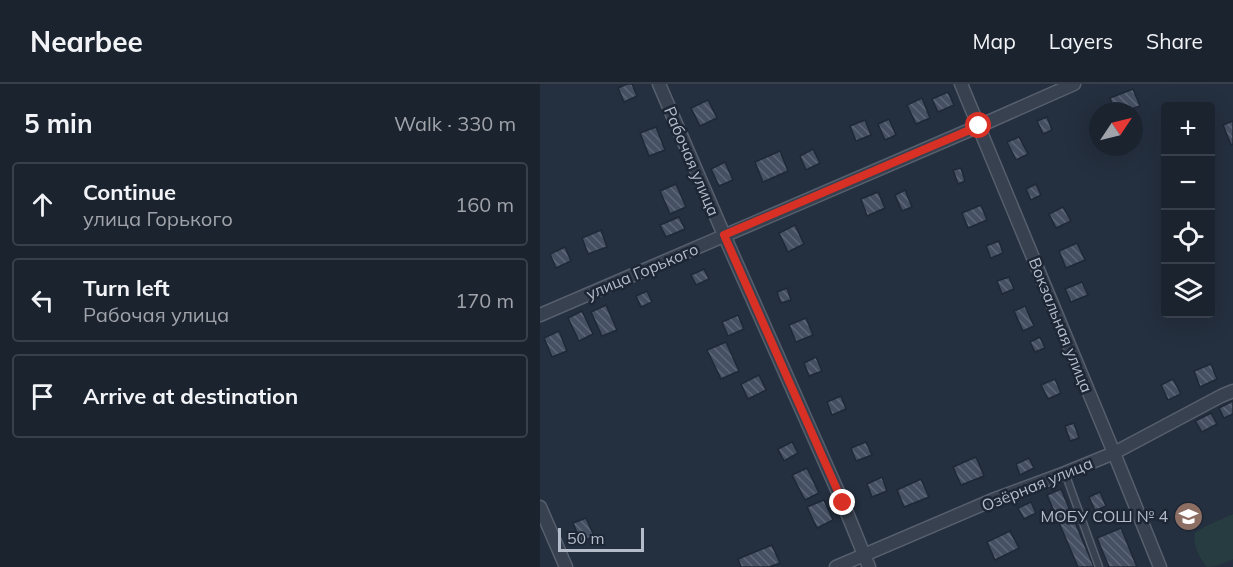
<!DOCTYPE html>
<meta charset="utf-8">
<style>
body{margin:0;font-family:Mulish,sans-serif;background:#282f3b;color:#f1f3f6}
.controls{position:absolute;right:18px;top:18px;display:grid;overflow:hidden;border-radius:6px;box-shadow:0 6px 24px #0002}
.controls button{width:54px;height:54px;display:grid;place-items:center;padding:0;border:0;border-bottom:2px solid #39404b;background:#1b232f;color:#f1f3f6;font:30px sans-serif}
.compass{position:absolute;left:549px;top:18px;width:54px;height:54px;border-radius:50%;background:#1b232f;box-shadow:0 6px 24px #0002;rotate:55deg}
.scale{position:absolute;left:18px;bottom:15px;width:86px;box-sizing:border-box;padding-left:6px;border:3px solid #b4bcca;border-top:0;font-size:16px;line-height:21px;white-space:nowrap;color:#b4bcca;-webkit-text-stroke:4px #1d2634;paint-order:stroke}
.stop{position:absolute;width:18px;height:18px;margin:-14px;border:4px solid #d93025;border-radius:50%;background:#fff}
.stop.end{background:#d93025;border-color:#fff;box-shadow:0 2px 6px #0008}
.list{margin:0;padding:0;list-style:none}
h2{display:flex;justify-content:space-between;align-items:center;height:78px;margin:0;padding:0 24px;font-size:26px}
h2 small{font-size:20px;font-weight:400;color:#a0a4aa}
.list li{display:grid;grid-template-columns:39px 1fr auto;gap:18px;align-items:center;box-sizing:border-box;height:84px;margin:0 12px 12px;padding:0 12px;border:2px solid #39404b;border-radius:6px}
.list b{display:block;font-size:22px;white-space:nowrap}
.list p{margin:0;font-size:20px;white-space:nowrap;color:#a0a4aa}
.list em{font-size:20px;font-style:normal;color:#a0a4aa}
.icon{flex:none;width:33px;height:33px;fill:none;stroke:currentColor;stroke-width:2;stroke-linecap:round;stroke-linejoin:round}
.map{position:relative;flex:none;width:693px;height:483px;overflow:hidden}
header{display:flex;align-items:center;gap:36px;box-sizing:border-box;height:84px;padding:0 30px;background:#1b232f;border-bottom:2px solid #39404b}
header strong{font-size:28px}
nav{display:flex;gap:33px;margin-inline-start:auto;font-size:21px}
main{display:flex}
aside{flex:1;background:#1b232f}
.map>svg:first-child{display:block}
.garden{fill:#263c40}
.building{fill:url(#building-back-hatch);stroke:#1f2836;stroke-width:1.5}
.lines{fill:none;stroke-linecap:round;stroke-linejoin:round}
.service-casing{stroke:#565f6d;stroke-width:9}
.minor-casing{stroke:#565f6d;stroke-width:15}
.service{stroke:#38414f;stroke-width:6}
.minor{stroke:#38414f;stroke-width:12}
.route{stroke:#d93025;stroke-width:8}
.labels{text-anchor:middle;stroke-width:5;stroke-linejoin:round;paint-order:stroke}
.street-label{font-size:16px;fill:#b4bcca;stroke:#1d2634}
.poi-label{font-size:16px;fill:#b4bcca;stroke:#1d2634;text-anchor:end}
</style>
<header>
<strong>Nearbee</strong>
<nav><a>Map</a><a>Layers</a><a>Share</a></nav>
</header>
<main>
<aside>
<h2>5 min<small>Walk · 330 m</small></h2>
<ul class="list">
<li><svg class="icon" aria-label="ahead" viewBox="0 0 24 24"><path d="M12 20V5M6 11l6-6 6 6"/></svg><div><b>Continue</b><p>улица Горького</p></div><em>160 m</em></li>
<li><svg class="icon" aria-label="left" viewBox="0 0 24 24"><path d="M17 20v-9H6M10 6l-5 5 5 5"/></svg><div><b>Turn left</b><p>Рабочая улица</p></div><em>170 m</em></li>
<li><svg class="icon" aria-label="arrive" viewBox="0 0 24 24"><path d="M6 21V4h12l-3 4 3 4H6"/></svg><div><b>Arrive at destination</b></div></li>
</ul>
</aside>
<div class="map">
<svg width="693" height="483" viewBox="0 0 693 483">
<defs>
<pattern id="building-back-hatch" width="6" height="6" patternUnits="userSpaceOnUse" patternTransform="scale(1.5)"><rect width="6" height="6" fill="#455063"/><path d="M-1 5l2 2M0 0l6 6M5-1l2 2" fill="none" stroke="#5d6778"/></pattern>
</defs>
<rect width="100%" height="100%" fill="#242f3f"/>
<path class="garden" d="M693,430V475L677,482L667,483C660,475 652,460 655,449L664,443Z"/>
<g class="building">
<path d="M87,0H92L97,12L84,18L78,4Z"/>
<path d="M593,5L600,22L585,27H574L570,14Z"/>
<path d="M408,8L414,21L398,28L392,15Z"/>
<path d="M382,14L390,34L376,40L367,21Z"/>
<path d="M168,16L177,34L160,42L151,24Z"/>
<path d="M507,33L512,46L503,50L497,37Z"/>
<path d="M349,35L356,51L345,56L338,40Z"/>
<path d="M325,36L331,51L316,57L310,42Z"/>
<path d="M693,37V60L691,61L683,41Z"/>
<path d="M116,43L125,66L109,72L100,49Z"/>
<path d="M479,53L488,70L476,76L467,58Z"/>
<path d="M273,65L280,79L266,86L260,72Z"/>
<path d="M240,67L248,87L223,98L215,78Z"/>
<path d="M185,78L193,96L179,102L171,85Z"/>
<path d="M421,84L425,97L418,100L413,86Z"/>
<path d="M136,100L146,123L130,130L120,107Z"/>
<path d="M496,100L501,111L491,116L486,105Z"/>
<path d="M365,106L372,123L362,127L355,111Z"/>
<path d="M338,108L345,124L327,132L321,115Z"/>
<path d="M441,121L447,136L428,144L422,129Z"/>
<path d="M523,123L531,137L516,144L509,130Z"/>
<path d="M139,133L145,145L126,153L120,141Z"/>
<path d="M255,141L264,160L248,168L239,149Z"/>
<path d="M61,146L67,163L48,170L42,154Z"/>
<path d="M459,157L463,169L451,174L446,162Z"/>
<path d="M537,159L545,176L526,184L519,167Z"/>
<path d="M25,163L31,177L16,184L10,170Z"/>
<path d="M164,185L169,195L156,201L151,191Z"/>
<path d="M469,193L474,205L462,210L457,197Z"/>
<path d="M542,198L548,211L531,218L525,205Z"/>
<path d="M247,204L251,216L241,219L237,208Z"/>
<path d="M107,207L112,218L101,223L96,212Z"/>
<path d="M66,221L77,246L62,252L51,228Z"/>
<path d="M485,222L494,242L483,247L474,227Z"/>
<path d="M42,227L53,250L39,257L28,234Z"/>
<path d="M198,231L204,245L188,252L182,238Z"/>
<path d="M266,234L273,251L256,258L249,241Z"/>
<path d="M19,247L27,267L12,273L4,254Z"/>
<path d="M500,253L505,264L495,268L490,258Z"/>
<path d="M186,258L199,287L181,295L167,266Z"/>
<path d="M276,273L282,287L269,292L264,279Z"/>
<path d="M671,280L677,295L660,303L654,287Z"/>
<path d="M219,291L226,306L208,315L201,300Z"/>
<path d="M515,295L521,309L508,315L501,301Z"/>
<path d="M633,295L641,310L628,316L621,301Z"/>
<path d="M301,312L306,325L292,331L287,318Z"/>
<path d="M693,317V330L684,334L679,324Z"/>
<path d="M671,329L677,340L662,348L655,337Z"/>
<path d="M534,339L539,354L530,357L525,342Z"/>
<path d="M252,358L258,369L244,377L238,365Z"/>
<path d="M326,358L332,371L316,377L311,364Z"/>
<path d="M436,373L444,392L421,401L413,383Z"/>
<path d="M489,374L494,384L480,391L476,380Z"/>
<path d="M267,384L279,409L265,416L252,391Z"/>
<path d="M342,393L347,407L332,413L327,400Z"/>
<path d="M381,395L389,413L364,423L357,406Z"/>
<path d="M521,405L554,483H538L507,411Z"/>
<path d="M560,408L566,422L555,427L549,413Z"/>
<path d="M284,416L293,436L277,444L267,423Z"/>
<path d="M491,418L496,429L484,435L478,424Z"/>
<path d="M46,434L54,452L41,458L33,439Z"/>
<path d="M581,444L597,483H569L557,454Z"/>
<path d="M470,447L479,464L455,476L447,458Z"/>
<path d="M232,461L240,479L229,483H201L198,475Z"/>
</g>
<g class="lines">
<defs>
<path id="service" d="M525,389L559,483"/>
<g id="minor">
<path d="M119,0L184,151L303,419L329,483"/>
<path d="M421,0L574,369L620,483"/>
<path d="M0,231L439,42L534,0"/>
<path d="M0,423L26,483"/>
<path d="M296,483L455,415L525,389L574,369L681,312L693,307"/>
</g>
</defs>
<use href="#service" class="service-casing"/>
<use href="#minor" class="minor-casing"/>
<use href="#service" class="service"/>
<use href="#minor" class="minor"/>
</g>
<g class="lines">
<path class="route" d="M303,419L184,151L439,42"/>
</g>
<defs>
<symbol id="school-disc" viewBox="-11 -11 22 22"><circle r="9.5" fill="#8d6e63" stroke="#1d2634"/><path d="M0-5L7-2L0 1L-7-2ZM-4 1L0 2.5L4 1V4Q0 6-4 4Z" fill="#fff"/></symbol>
</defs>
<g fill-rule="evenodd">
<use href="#school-disc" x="632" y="416" width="33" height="33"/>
</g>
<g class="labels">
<g class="street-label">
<text transform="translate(152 77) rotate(67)" y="6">Рабочая улица</text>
<text transform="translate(102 187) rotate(-23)" y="6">улица Горького</text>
<text transform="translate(521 241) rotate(68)" y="6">Вокзальная улица</text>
<text transform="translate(497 400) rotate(-22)" y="6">Озёрная улица</text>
</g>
<g class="poi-label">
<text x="628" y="438">МОБУ СОШ № 4</text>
</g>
</g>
</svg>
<div class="controls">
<button>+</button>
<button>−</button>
<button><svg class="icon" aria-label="locate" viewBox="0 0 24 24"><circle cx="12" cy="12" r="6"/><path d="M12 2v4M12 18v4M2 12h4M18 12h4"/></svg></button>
<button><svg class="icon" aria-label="layers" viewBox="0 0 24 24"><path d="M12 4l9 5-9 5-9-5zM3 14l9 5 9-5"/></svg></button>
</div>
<svg class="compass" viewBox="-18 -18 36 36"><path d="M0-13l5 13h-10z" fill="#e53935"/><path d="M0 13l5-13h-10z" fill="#a0a4aa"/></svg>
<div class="scale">50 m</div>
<div class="stop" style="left:439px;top:42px"></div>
<div class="stop end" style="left:303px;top:419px"></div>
</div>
</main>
